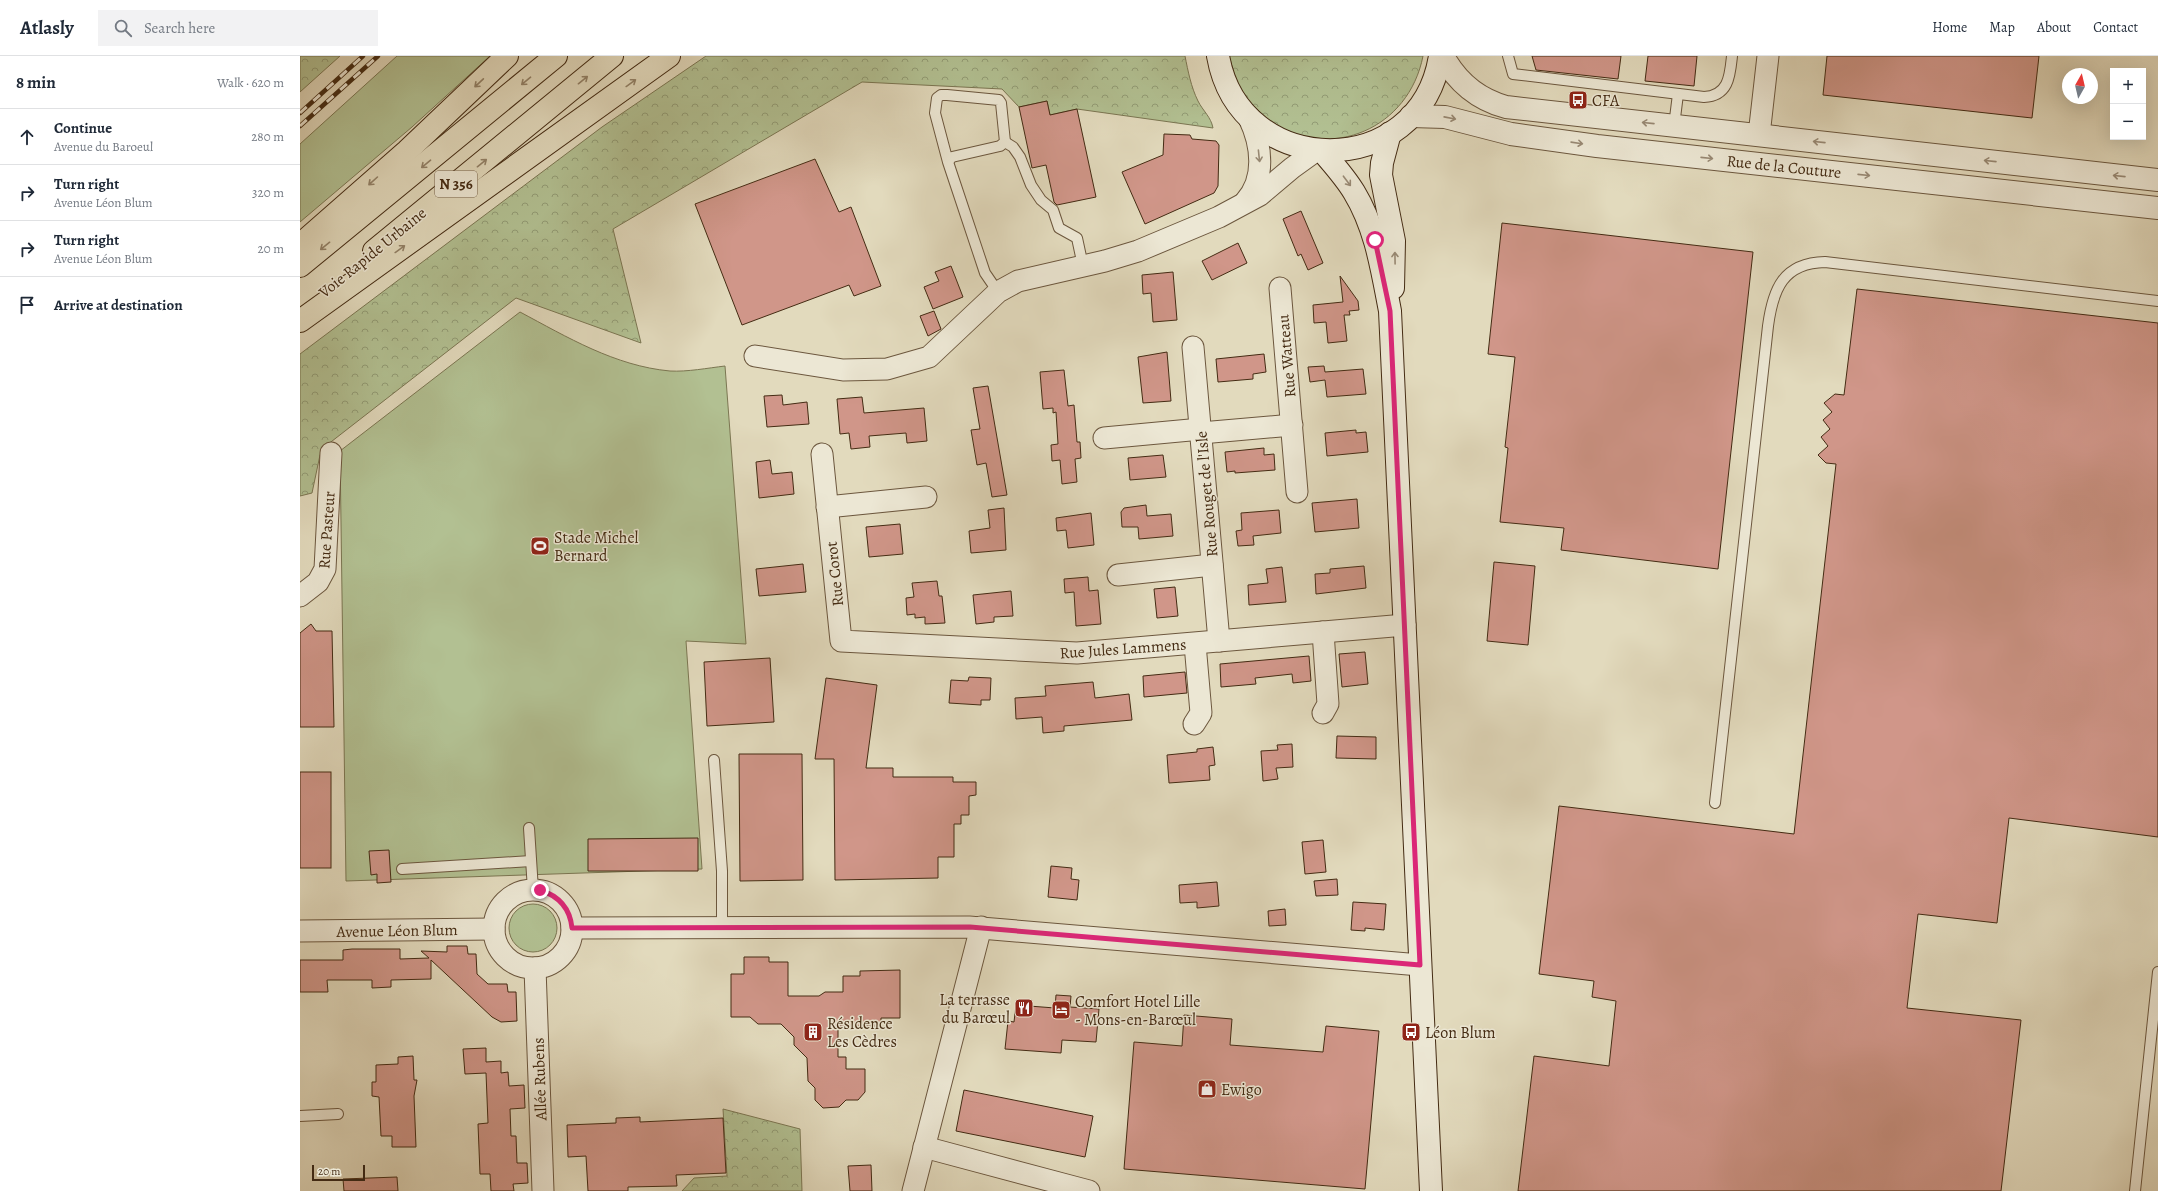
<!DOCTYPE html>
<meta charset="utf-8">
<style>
body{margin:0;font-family:Alegreya,serif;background:#f2f2f3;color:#1f2937}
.controls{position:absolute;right:12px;top:12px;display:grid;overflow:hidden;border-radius:0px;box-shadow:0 4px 16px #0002}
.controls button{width:36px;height:36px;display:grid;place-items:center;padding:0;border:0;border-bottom:1px solid #e0e1e3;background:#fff;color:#1f2937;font:20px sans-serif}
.compass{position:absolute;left:1762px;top:12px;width:36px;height:36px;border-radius:50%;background:#fff;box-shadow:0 4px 16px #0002;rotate:8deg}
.scale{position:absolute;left:12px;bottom:10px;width:53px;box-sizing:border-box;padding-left:4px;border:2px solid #442b13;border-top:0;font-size:11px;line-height:14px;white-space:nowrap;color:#442b13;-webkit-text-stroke:3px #ece7d4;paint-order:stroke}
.stop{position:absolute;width:12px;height:12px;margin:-9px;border:3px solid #db2777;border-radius:50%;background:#fff}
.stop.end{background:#db2777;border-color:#fff;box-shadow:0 1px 4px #0008}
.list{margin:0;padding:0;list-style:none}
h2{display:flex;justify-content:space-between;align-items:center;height:52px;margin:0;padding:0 16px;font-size:17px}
h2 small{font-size:13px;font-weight:400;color:#747a83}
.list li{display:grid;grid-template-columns:26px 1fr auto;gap:12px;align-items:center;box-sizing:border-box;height:56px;padding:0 16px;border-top:1px solid #e0e1e3}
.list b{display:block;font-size:15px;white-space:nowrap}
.list p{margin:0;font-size:13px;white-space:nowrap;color:#747a83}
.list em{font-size:13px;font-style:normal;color:#747a83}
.icon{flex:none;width:22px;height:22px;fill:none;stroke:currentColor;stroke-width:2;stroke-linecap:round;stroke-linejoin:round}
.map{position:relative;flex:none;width:1858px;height:1135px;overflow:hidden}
header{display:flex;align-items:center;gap:24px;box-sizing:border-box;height:56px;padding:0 20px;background:#fff;border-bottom:1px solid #e0e1e3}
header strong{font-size:19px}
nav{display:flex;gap:22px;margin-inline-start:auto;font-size:14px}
.search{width:280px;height:36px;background:#f2f2f3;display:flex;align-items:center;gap:10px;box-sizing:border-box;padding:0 14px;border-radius:0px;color:#747a83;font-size:15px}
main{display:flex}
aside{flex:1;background:#fff}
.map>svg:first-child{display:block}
.green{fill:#b2c092;stroke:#7b7652}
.forest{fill:url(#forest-crowns);stroke:#7b7652}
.building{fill:#d09689;stroke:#442b13}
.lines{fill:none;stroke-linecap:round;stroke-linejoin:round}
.service-casing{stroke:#6c573e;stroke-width:12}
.minor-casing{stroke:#6c573e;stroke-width:23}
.tertiary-casing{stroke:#6c573e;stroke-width:24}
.secondary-casing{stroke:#442b13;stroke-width:24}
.trunk-casing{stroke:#442b13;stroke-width:24}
.service{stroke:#ece7d4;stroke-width:10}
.minor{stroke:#ece7d4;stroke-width:21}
.tertiary{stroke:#ece7d4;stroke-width:22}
.secondary{stroke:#ece7d4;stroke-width:22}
.trunk{stroke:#e2dabd;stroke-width:22}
.rail-casing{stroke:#442b13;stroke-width:4.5}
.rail{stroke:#ece7d4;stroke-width:3;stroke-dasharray:9;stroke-linecap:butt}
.oneway{stroke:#938268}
.oneway2{stroke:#988974}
.route{stroke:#db2777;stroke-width:5}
.labels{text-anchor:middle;stroke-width:3;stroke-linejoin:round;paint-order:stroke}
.shield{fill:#ece7d4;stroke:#76634d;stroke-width:1}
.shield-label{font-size:15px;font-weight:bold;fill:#442b13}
.poi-label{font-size:16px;fill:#442b13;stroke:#ece7d4;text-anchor:start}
.street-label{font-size:16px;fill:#442b13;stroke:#ece7d4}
</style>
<header>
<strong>Atlasly</strong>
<div class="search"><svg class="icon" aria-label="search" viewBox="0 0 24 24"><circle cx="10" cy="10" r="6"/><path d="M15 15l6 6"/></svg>Search here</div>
<nav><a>Home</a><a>Map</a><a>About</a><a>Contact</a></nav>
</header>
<main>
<aside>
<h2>8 min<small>Walk · 620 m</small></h2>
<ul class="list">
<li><svg class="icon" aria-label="ahead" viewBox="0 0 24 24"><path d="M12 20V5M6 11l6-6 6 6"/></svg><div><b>Continue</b><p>Avenue du Baroeul</p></div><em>280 m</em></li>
<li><svg class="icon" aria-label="right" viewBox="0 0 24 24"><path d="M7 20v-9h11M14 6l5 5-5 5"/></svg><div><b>Turn right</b><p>Avenue Léon Blum</p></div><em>320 m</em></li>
<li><svg class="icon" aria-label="right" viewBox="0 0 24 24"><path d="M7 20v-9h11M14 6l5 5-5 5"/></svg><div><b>Turn right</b><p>Avenue Léon Blum</p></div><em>20 m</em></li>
<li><svg class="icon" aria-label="arrive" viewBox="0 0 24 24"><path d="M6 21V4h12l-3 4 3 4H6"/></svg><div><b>Arrive at destination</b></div></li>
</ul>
</aside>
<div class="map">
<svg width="1858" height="1135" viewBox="0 0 1858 1135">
<defs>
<pattern id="forest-crowns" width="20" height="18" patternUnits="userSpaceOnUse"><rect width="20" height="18" fill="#b2c092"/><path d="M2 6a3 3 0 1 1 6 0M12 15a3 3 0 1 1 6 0" fill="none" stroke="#929c76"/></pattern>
</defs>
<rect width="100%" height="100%" fill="#e2dabd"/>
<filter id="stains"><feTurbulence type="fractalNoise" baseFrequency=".005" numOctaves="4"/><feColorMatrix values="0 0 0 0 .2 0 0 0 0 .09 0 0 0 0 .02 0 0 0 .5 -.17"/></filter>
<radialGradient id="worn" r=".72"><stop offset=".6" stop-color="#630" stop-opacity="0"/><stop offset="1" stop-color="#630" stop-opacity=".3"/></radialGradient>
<g class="green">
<path d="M97,0H190L112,71L0,166V88Z"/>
<path d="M220,256C267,281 315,310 370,315C387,316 408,312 425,310L446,588L386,585L402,813L46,825L40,395Z"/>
<circle cx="233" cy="872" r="24"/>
</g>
<g class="forest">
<path d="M0,0H40L0,36Z"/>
<path d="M406,0H885C888,15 891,31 898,45C903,55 911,61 913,72L777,53L750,59L747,45L719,51L702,33L562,26L313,173L341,287L216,242L27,389L20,399L12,437L0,440V298L302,71Z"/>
<path d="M929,0H1123C1109,72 1032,106 970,66C966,63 962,59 959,55C954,50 948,45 944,40C936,30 933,12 929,0Z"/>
<path d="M423,1053L500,1073L502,1135H382L394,1122L427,1120Z"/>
</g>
<g class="building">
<path d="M1232,0H1321L1318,23L1236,14Z"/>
<path d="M1348,0H1397L1394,30L1345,25Z"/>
<path d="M1527,0H1739L1732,62L1523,39Z"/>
<path d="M747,45L750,59L777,53L796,141L757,149L754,146L746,109L732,112L719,51Z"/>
<path d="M864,78L890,79L892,83L916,85L919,89L918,130L914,137L845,168L822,116L863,99Z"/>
<path d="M515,103L539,156L551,151L581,230L554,240L549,229L442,269L395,148Z"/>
<path d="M1001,155L1023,207L1008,214L1001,198L998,200L983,163Z"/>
<path d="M1202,167L1453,196L1418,513L1261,494L1264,472L1200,466L1208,392L1205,391L1215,301L1188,298Z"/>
<path d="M938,187L947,207L912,224L902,205Z"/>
<path d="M651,210L663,241L633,253L624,231L639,225L635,216Z"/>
<path d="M873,216L877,264L853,266L851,237L843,238L842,219Z"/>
<path d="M1040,220L1058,245L1059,254L1049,255L1050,259H1044L1047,285L1028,287L1026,266L1014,267L1013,249L1043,246Z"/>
<path d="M1557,233L1858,267V781L1709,762L1697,867L1618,858L1607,952L1721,964L1701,1135H1218L1234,1000L1309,1010L1316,945L1292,941L1294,925L1239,918L1259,750L1494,778L1536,408L1526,407L1518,399L1528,390L1521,381L1530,373L1523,364L1532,356L1524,347L1535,338L1544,339Z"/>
<path d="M634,255L641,273L628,280L620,260Z"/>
<path d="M867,296L871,345L843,347L838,301Z"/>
<path d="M964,298L966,316L953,318V323L918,326L916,303Z"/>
<path d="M1024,310L1025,316L1063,313L1066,338L1027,341L1025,324L1010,326L1008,311Z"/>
<path d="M764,314L768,350L774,349L777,386H780L781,402L775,403L777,426L762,428L760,404L752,405L751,389L758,388L756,356L753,357V352L743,353L740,316Z"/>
<path d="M688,330L707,439L692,441L686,407L677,409L671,374L680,373L673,332Z"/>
<path d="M482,339L483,349L507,346L509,368L467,371L464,340Z"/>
<path d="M562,341L564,357L624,352L627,385L607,387L606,377L569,380L570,391L551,393L549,377L540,378L537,343Z"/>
<path d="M1056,374V377L1066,376L1068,396L1027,400L1025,377Z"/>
<path d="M964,392V399L974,398L975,414L935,417V415L927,416L925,396Z"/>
<path d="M863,399L866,421L830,424L828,402Z"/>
<path d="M470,404L472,418L492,416L494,438L459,442L456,406Z"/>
<path d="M1057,443L1059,472L1015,476L1012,447Z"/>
<path d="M846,449L847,460L871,458L873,480L839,483L838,471H822L821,456L824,452Z"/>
<path d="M704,452L706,494L671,497L669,475L690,472L688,454Z"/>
<path d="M979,454L981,477L953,480L954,489L938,490L936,475L942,474L941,457Z"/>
<path d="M791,457L794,489L768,492L766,474L757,475L756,462Z"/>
<path d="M600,468L603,498L569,501L566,471Z"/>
<path d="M1194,506L1235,510L1228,589L1187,585Z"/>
<path d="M503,508L506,536L459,540L456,513Z"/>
<path d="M1064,510L1066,532L1016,538L1015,518L1030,517V513Z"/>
<path d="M982,511L986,546L949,549L948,529L968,527L966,513Z"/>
<path d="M788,521L789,535L798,534L801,568L776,570L774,536L765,537L764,523Z"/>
<path d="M637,525L639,540H642L645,567L625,568V561L615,562V558L607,559L606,542L614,541L612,527Z"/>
<path d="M875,531L878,560L857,562L854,533Z"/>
<path d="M711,535L713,560L694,561V566L676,568L673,539Z"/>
<path d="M11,568L16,575H32L34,671H0V577Z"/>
<path d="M1065,596L1068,628L1042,631L1039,598Z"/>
<path d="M1009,600L1011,625L993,627L992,618L955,622L956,628L921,631L920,608Z"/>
<path d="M470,602L474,666L407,670L404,606Z"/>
<path d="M885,616L887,637L844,641L843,620Z"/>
<path d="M669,621L691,622L690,644H681V649L649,647L651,624L668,625Z"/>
<path d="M526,622L577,629L566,712H593V721H653V726H676V739L669,740V759H661V768H654V801H638V822L535,824L534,703H515Z"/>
<path d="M793,626L795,642L829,638L832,664L764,670V675L743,677L742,661L716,663L715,642L746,640L745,630Z"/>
<path d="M1037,680L1076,681V703L1036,702Z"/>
<path d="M992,688L993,711L976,712L978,723L963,725L961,695L978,694L977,689Z"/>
<path d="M913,691L915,709L909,710L910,724L869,727L867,699L897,696V693Z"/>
<path d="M439,698H502L503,824L440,825Z"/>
<rect x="0" y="716" width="31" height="96"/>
<path d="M398,782V815H288V783Z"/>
<path d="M1023,784L1026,816L1005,818L1002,786Z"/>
<path d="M89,794L91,826L77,827V818L71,819L69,795Z"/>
<path d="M751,810L772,812L771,823L779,824L777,844L748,841Z"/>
<path d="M1037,823L1038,839L1016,840L1014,825Z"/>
<path d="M917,826L919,850L897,852V846L880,847L879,829Z"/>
<path d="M1053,846L1086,848L1084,874L1065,872V875L1051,874Z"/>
<path d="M985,853L986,869L969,870L968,855Z"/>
<path d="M147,890H167L168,898H176L177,918L188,928H207L208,936H216L217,965L201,966L192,961L131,904V923L91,924V931L72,932V924H27L28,936H0V904H43V894L52,893H100V903L129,902L121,895L147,896Z"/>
<path d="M444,901H469V906H488V940H519L525,936H543V920H560V915L600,914V962H581V970H538V1001H546V1013H565V1036L558,1044H546L539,1051L523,1052L515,1044V1032L508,1025L507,1002L494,989V981L481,968H458L450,961H431V918H444Z"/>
<path d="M756,939L771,940L770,951L799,953L796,986L762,984L761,997L705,993L708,965L714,966L716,949L755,952Z"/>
<path d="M884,959L932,963L930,989L1023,996L1026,970L1079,975L1065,1133L824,1113L834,986L882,990Z"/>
<path d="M186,992V1006L201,1005V1017L208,1016L209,1030L224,1029L225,1052L210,1053L211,1080H216L217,1107H227L228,1127L213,1128L214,1135H191L190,1118H180L178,1068L188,1067L186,1017L165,1018L163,993Z"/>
<path d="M113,1000L114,1024H117L114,1040L116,1091H92V1080H81L79,1041L72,1040V1026H76V1009L98,1008V1001Z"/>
<path d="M664,1034L793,1060L785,1101L656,1075Z"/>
<path d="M340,1061V1066L423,1062L426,1117L376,1119L377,1130L328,1131V1135H288L286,1100L268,1101L267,1069L316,1067V1062Z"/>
<path d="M571,1109L572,1135H550L548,1110Z"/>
<path d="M97,1121L98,1135H44L43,1123Z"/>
</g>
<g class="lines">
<defs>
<g id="service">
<path d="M1208,0L1213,18L1404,41C1429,40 1430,19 1432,0"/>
<path d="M1374,70L1378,38"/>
<path d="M705,86L713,91L720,101L731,129L741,144L753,154L759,172L777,182L783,210"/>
<path d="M648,106L635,57L637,42L641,39H647L699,44L701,47L705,86L700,90L652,101L648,106L685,217L698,236"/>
<path d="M414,704L422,815V871"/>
<path d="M1415,747L1468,270C1473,233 1483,207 1525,206L1858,245"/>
<path d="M229,772L233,834"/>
<path d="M102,813L231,805"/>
<path d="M0,1060L38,1058"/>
<path d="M1835,1135L1858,916"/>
</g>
<g id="minor">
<path d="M1459,79L1468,0"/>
<path d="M945,146C966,123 962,89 949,62"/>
<path d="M980,232L997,436"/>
<path d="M893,291L919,585"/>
<path d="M455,300L543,314L587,313L629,301L698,236L718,225L805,205L838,195L919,161L960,139L992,112L1017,94"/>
<path d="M901,377L992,369"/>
<path d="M804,382L901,373"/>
<path d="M522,398L541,585L777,597L1105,569"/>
<path d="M527,451L626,441"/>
<path d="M818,519L912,509"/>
<path d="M0,540L18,526L25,513L31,397"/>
<path d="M1023,576L1028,648L1023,657"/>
<path d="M894,668L901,657L895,588"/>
<circle cx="233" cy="873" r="39"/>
<path d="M272,872L669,871L1120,909"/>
<path d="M0,875L194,873"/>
<path d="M235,912L243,1135"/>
<path d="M624,1091L789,1135"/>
<path d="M613,1135L681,871"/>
</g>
<g id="tertiary">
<path d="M1143,0C1157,26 1177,43 1206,51L1858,124"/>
<path d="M1111,60L1145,61L1211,78L1297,90L1858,152"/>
</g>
<g id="secondary">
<path d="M918,0C940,125 1120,126 1140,0"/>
<path d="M1090,77L1082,107L1081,119L1094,185L1093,232"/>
<path d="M1022,95C1033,108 1045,121 1054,136C1076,172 1082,214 1090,255L1131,1135"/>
</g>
<g id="trunk">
<path d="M0,189L107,95L207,0"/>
<path d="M74,195L312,0"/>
<path d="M0,210L256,0"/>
<path d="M0,265L369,0"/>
</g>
</defs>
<use href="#service" class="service-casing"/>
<use href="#minor" class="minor-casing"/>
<use href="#tertiary" class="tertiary-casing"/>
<use href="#secondary" class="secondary-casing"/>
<use href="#trunk" class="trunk-casing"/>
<use href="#service" class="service"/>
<use href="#minor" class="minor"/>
<use href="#tertiary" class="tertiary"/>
<use href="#secondary" class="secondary"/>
<use href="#trunk" class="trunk"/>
<defs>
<g id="rail">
<path d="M0,57L63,0"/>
<path d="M0,70L78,0"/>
</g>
</defs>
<use href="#rail" class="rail-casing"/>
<use href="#rail" class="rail"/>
</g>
<defs><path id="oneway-shaft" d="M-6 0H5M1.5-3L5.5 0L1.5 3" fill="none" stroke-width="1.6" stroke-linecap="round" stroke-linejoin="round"/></defs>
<g class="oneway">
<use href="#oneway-shaft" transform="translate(283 24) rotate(-39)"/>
<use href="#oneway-shaft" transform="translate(226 25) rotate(140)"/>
<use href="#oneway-shaft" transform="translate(179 27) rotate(137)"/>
<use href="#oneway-shaft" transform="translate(331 27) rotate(-36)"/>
<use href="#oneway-shaft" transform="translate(182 107) rotate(-39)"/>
<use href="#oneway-shaft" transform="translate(126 108) rotate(140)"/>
<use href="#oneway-shaft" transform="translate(73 125) rotate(138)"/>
<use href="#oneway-shaft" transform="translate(25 190) rotate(141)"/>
<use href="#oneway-shaft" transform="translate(100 193) rotate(-36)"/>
</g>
<g class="oneway2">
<use href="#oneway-shaft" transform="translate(1150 62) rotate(11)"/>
<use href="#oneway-shaft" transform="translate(1348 67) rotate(-174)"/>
<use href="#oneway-shaft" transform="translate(1519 86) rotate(-174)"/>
<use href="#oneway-shaft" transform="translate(1277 87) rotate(8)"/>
<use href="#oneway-shaft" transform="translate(959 100) rotate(84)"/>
<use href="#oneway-shaft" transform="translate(1407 102) rotate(6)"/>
<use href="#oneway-shaft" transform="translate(1690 105) rotate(-174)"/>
<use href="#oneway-shaft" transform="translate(1564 119) rotate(6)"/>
<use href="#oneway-shaft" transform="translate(1819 120) rotate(-174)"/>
<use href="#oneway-shaft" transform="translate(1047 125) rotate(53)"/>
<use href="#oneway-shaft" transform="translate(1095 202) rotate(-91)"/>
</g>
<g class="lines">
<path class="route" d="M240,834C259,840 270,852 272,872L670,871L1120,909L1090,255L1075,184"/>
</g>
<defs>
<symbol id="bus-square" viewBox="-11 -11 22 22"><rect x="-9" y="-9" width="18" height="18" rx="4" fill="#8f2418" stroke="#ece7d4"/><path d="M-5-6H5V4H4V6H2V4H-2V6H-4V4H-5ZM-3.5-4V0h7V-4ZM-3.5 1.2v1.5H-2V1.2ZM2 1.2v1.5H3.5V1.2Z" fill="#fff"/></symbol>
<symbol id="stadium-square" viewBox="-11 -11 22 22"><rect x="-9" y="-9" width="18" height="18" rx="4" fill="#8f2418" stroke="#ece7d4"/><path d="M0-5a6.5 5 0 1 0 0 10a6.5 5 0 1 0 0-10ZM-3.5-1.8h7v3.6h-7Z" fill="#fff"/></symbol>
<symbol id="restaurant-square" viewBox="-11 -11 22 22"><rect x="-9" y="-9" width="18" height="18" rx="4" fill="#8f2418" stroke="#ece7d4"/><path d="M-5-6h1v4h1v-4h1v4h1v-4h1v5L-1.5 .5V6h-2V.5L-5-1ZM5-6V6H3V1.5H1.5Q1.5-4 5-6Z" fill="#fff"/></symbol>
<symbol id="hotel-square" viewBox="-11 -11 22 22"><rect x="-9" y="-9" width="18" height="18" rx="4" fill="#8f2418" stroke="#ece7d4"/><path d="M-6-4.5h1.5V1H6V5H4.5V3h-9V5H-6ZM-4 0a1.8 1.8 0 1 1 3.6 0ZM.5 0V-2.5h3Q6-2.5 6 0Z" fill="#fff"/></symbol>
<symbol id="building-square" viewBox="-11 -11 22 22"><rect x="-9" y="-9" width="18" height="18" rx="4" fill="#8f2418" stroke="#ece7d4"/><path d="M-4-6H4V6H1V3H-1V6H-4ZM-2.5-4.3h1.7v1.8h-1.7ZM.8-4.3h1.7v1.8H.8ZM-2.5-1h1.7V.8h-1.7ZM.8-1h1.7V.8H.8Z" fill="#fff"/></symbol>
<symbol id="shop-square" viewBox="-11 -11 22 22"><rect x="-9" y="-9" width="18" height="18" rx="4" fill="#8f2418" stroke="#ece7d4"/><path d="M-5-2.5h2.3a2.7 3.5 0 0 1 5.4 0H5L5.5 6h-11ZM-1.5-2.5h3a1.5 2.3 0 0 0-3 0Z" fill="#fff"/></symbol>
</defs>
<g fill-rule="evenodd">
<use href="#bus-square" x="1267" y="33" width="22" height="22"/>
<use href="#stadium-square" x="229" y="479" width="22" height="22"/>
<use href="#restaurant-square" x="713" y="941" width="22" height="22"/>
<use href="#hotel-square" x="750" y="943" width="22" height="22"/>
<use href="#building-square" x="502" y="965" width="22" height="22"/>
<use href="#bus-square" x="1100" y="965" width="22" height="22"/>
<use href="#shop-square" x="896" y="1022" width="22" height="22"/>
</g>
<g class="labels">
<rect class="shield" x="135" y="115" width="42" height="26" rx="3"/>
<g class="shield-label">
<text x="156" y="133">N 356</text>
</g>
<g class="poi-label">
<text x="1292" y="50">CFA</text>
<text x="254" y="487">Stade Michel<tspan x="254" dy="18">Bernard</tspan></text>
<text x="710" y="949" text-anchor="end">La terrasse<tspan x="710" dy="18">du Barœul</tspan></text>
<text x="775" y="951">Comfort Hotel Lille<tspan x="775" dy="18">- Mons-en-Barœul</tspan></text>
<text x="527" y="973">Résidence<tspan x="527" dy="18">Les Cèdres</tspan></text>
<text x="1125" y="982">Léon Blum</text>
<text x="921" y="1039">Ewigo</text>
</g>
<g class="street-label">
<text transform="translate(1484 110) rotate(6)" y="6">Rue de la Couture</text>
<text transform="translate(72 196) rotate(-39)" y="6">Voie Rapide Urbaine</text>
<text transform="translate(986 300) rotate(-95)" y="6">Rue Watteau</text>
<text transform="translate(906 438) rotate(-95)" y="6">Rue Rouget de l'Isle</text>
<text transform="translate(26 474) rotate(-86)" y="6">Rue Pasteur</text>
<text transform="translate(534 518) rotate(-96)" y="6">Rue Corot</text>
<text transform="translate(823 592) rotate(-4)" y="6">Rue Jules Lammens</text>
<text transform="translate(97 874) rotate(-1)" y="6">Avenue Léon Blum</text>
<text transform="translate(239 1023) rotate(-92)" y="6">Allée Rubens</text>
</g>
</g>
<rect width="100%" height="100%" filter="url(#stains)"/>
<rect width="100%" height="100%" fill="url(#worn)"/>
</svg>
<div class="controls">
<button>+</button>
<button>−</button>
</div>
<svg class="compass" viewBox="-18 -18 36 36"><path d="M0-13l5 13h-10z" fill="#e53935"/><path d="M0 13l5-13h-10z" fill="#747a83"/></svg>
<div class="scale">20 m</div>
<div class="stop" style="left:1075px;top:184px"></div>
<div class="stop end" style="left:240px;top:834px"></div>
</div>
</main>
